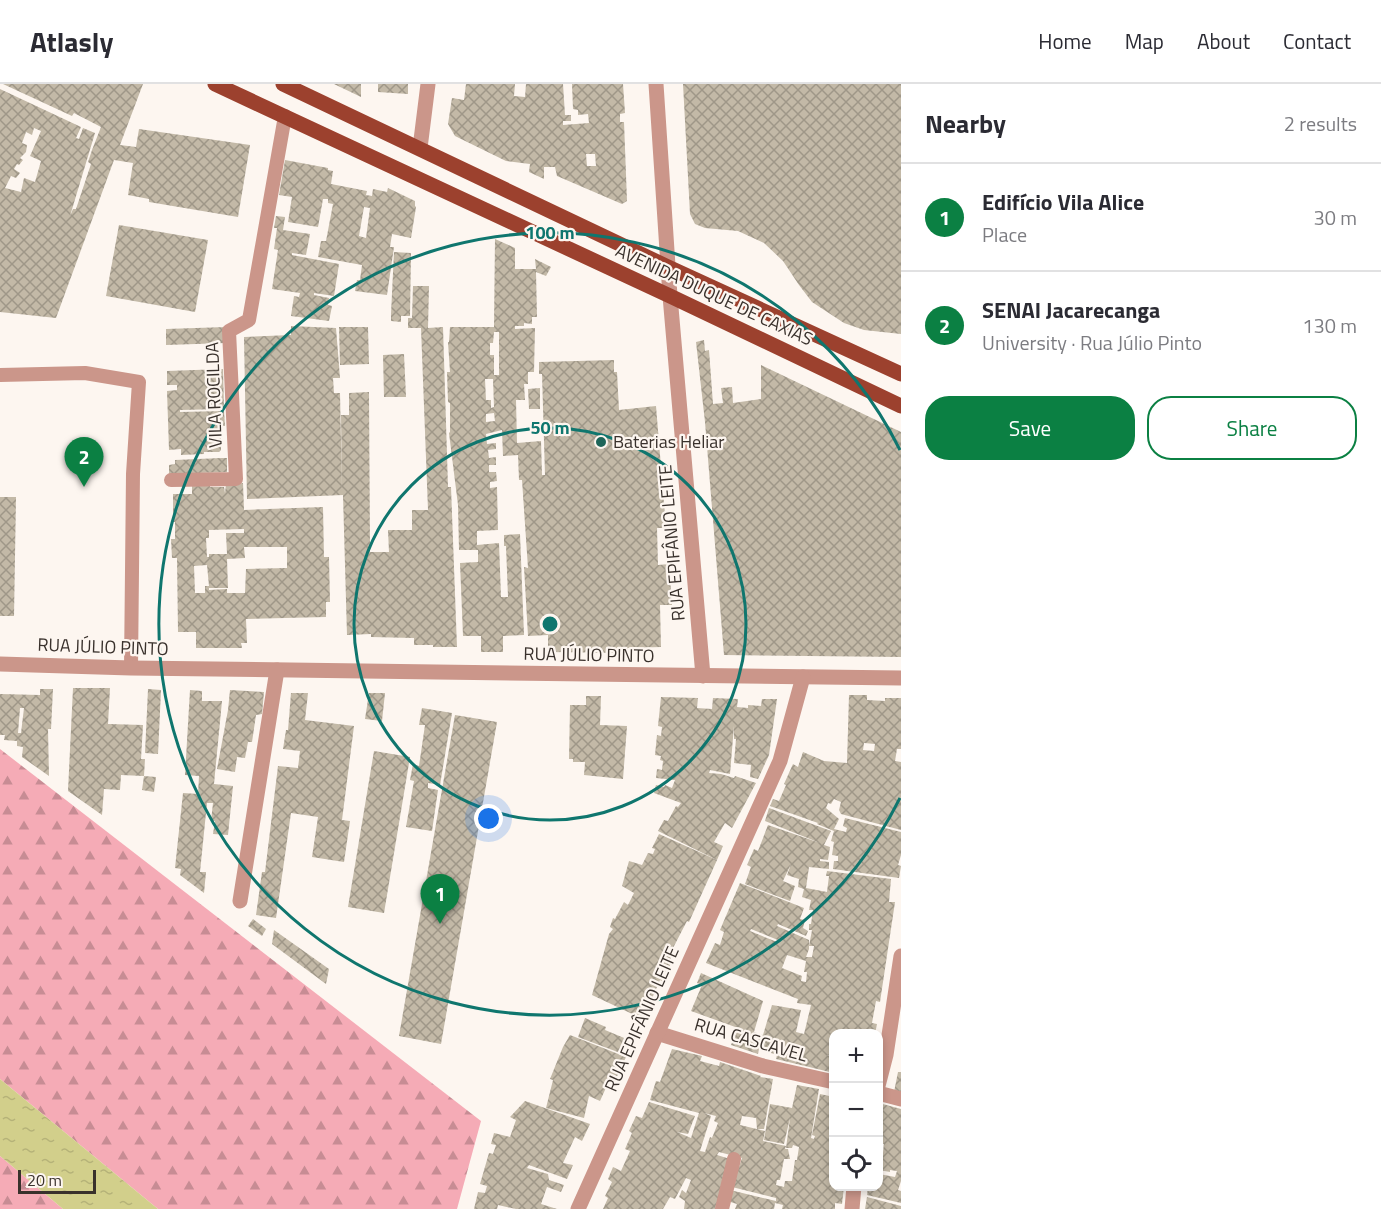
<!DOCTYPE html>
<meta charset="utf-8">
<style>
body{margin:0;font-family:"Titillium Web",sans-serif;background:#f2f2f3;color:#2b2b33}
.controls{position:absolute;right:18px;bottom:18px;display:grid;overflow:hidden;border-radius:12px;box-shadow:0 3px 9px #0003}
.controls button{width:54px;height:54px;display:grid;place-items:center;padding:0;border:0;border-bottom:2px solid #e1e1e2;background:#fff;color:#2b2b33;font:30px sans-serif}
.scale{position:absolute;left:18px;bottom:15px;width:78px;box-sizing:border-box;padding-left:6px;border:3px solid #39312c;border-top:0;font-size:16px;line-height:21px;white-space:nowrap;color:#39312c;-webkit-text-stroke:4px #fdf6f0;paint-order:stroke}
.you{position:absolute;left:489px;top:735px;width:21px;height:21px;margin:-15px;border:4px solid #fff;border-radius:50%;background:#1a73e8;box-shadow:0 0 0 9px #1a73e833}
.badge{display:grid;place-items:center;width:39px;height:39px;border-radius:50%;background:#0b8043;color:#fff;font-size:20px;font-weight:700}
.pin{position:absolute;translate:-50% -50px;filter:drop-shadow(0 2px 3px #0008)}
.pin::after{content:'';position:absolute;top:32px;width:21px;height:18px;background:inherit;clip-path:polygon(0 0,100% 0,50% 100%)}
.list{margin:0;padding:0;list-style:none}
h2{display:flex;justify-content:space-between;align-items:center;height:78px;margin:0;padding:0 24px;font-size:26px}
h2 small{font-size:20px;font-weight:400;color:#7c7c81}
.list li{display:grid;grid-template-columns:39px 1fr auto;gap:18px;align-items:center;box-sizing:border-box;height:108px;padding:0 24px;border-top:2px solid #e1e1e2}
.list b{display:block;font-size:22px;white-space:nowrap}
.list p{margin:0;font-size:20px;white-space:nowrap;color:#7c7c81}
.list em{font-size:20px;font-style:normal;color:#7c7c81}
.actions{display:flex;gap:12px;padding:18px 24px}
.actions a{flex:1;padding:14px 0;border:2px solid #0b8043;border-radius:24px;text-align:center;font-size:21px;color:#0b8043}
.actions .main{background:#0b8043;color:#fff}
.icon{flex:none;width:33px;height:33px;fill:none;stroke:currentColor;stroke-width:2;stroke-linecap:round;stroke-linejoin:round}
.map{position:relative;flex:none;width:901px;height:1125px;overflow:hidden}
header{display:flex;align-items:center;gap:36px;box-sizing:border-box;height:84px;padding:0 30px;background:#fff;border-bottom:2px solid #e1e1e2}
header strong{font-size:28px}
nav{display:flex;gap:33px;margin-inline-start:auto;font-size:21px}
main{display:flex}
aside{flex:1;background:#fff}
.map>svg:first-child{display:block}
.forest{fill:url(#forest-firs)}
.water{fill:url(#water-ripples)}
.building{fill:url(#building-cross-hatch);fill-rule:evenodd}
.lines{fill:none;stroke-linecap:round;stroke-linejoin:round}
.service{stroke:#cb968a;stroke-width:14}
.minor{stroke:#cb968a;stroke-width:15}
.primary{stroke:#9c412e;stroke-width:15}
.ring{fill:none;stroke:#0f766e;stroke-width:3}
.poi-dot{fill:#1e6559;stroke:#fdf6f0;stroke-width:2}
.labels{text-anchor:middle;stroke-width:4.5;stroke-linejoin:round;paint-order:stroke}
.street-label{font-size:18px;fill:#39312c;stroke:#fdf6f0}
.poi-label{font-size:18px;fill:#39312c;stroke:#fdf6f0;text-anchor:start}
.centre{fill:#0f766e;stroke:#fdf6f0;stroke-width:3}
.ring-label{font-size:18px;text-anchor:middle;font-weight:bold;fill:#0f766e;stroke:#fdf6f0;stroke-width:4.5;stroke-linejoin:round;paint-order:stroke}
</style>
<header>
<strong>Atlasly</strong>
<nav><a>Home</a><a>Map</a><a>About</a><a>Contact</a></nav>
</header>
<main>
<div class="map">
<svg width="901" height="1125" viewBox="0 0 901 1125">
<defs>
<pattern id="forest-firs" width="22" height="20" patternUnits="userSpaceOnUse" patternTransform="scale(1.5)"><rect width="22" height="20" fill="#f5abb6"/><path d="M5 1l3.5 6h-7zM16 11l3.5 6h-7z" fill="#c78c94"/></pattern>
<pattern id="water-ripples" width="26" height="14" patternUnits="userSpaceOnUse" patternTransform="scale(1.5)"><rect width="26" height="14" fill="#d2cf8b"/><path d="M2 4q2-2 4 0t4 0M15 11q2-2 4 0t4 0" fill="none" stroke="#b5b278"/></pattern>
<pattern id="building-cross-hatch" width="8" height="8" patternUnits="userSpaceOnUse" patternTransform="scale(1.5)"><rect width="8" height="8" fill="#c3b9a7"/><path d="M0 0l8 8M0 8l8-8" fill="none" stroke="#9f9788"/></pattern>
</defs>
<rect width="100%" height="100%" fill="#fdf6f0"/>
<g class="forest">
<path d="M0,665L481,1037L457,1125H158L0,995Z"/>
<path d="M0,1072L63,1125H0Z"/>
</g>
<path class="water" d="M0,995L158,1125H63L0,1072Z"/>
<g class="building">
<path d="M3,0H143L120,61L136,63L139,45L250,61L238,133L149,118V115L128,111L133,79L114,76L56,234L0,228V5L81,43L76,54L79,55L83,44L95,49L70,132L73,125H76L91,80L88,78L92,66L101,43L74,29L72,32ZM34,44L41,47L30,72L41,77L35,98L24,94L21,108L5,104L11,92L16,94L20,89L14,85L17,80L19,81L23,76L20,74L26,68L27,61L22,59L26,48L32,51Z"/>
<path d="M334,0H361V13Z"/>
<path d="M378,0H408V10L378,8Z"/>
<path d="M466,0H515L514,12L525,13L526,0H563L565,31H571V37H563V41L589,39L588,30L578,31V26L573,25L572,0H623L625,29L620,30V38H624L627,117L622,120L557,92L555,83H544V95L529,88L530,80L506,77L455,52L448,40L452,14L464,16ZM586,70H595L596,82H587Z"/>
<path d="M683,0H901V250L864,246L844,239L812,218L799,201L783,177L764,159L738,147L705,144L695,140L690,130Z"/>
<path d="M285,76L328,84V86L333,87L331,100L367,107L366,111L372,112L373,105L387,108L388,104L415,117V122L416,123L411,154L392,150L390,163H394L387,211L355,207L357,196H360L362,181L318,173L321,157H326L333,120L328,119V115H323L318,143L288,138L292,113L279,111ZM364,123L370,124L366,154L359,152Z"/>
<path d="M276,132L285,133L283,146L310,150L306,171L292,169V171L339,180L334,212L314,209V211L329,214L328,221L332,222L329,237L291,232L294,212L299,213L300,209L272,205L278,166L274,165L277,144H274Z"/>
<path d="M119,141L208,156L195,228L106,212Z"/>
<path d="M495,155L515,164V185H536L535,175L551,183L546,192L536,188L537,233H532V240L524,239V242H515V245L535,244L534,288H528V300H524L525,316H516L517,359L541,357L542,391H545L542,290H539V278L614,276V288H617L619,326L656,322L666,444H657L658,481L669,480L672,521H660L661,563L628,564V569L548,568V551L528,552L524,483L528,484L522,396H519L518,371L503,372L502,346L486,350L487,360L496,359V365L488,366L489,374L496,373V381H489V388H496L497,397L490,398V404L497,403L498,446L477,447V461L499,459L501,513H508L506,462H504V451L520,450L524,551L503,552V568H481V552H463L460,479L478,478V466H459L458,421L449,349L450,348V319L448,318L447,288H450L448,258H449L450,243H494ZM494,248H499V291H494V271H490V259H493ZM485,295H493L494,323L491,324V316H486ZM494,329L495,337L486,338V330Z"/>
<path d="M394,168L411,169L410,232H401V238L391,237V230Z"/>
<path d="M413,202H429L428,244L443,243L448,403H451L457,563H433V561H414V554L371,553V550L347,551L343,411L247,415L244,253L291,251V242L336,244L340,294H333L334,309H340L342,408L341,331H349V309L369,308L370,468H389L388,446H412V426H428L421,244H408V234H412Z"/>
<path d="M226,243V259L166,261V245Z"/>
<path d="M339,243H368L369,280L340,281Z"/>
<path d="M704,256L705,267L709,266L713,320L723,319L721,304L732,303L733,319L761,315V281L901,348V573L724,571L705,338L696,258Z"/>
<path d="M404,270L406,313H384L383,271Z"/>
<path d="M223,285L224,325L180,326V328L224,327L225,342H221V366L219,368H204V370L181,371V365L169,366L167,307L177,306V301H167V287Z"/>
<path d="M540,304V325H529L528,305Z"/>
<path d="M221,374H227V388L169,390V381L175,380V376Z"/>
<path d="M210,398V403H224L225,409L226,400L243,399L244,426L323,423L324,473H329L330,518H326V533L246,535L247,559H241L242,564H196V548H178L177,474H172L171,455H175V438H173V410H192V399ZM244,445V449H226L227,470H209V473H207L206,454H209V446ZM244,463H287V484L246,485L245,509H227V505L209,506V504H228L227,475L245,474ZM207,481L209,502H205V509H195L194,482Z"/>
<path d="M0,413H16L14,532H0Z"/>
<path d="M73,604H110L108,640L143,641L141,675H145L144,692L121,691L120,706L104,705L102,731L68,707Z"/>
<path d="M40,605H53L51,645H48L49,692L22,673L23,663L17,662V657L4,656L5,651H0V610L40,611ZM20,624H24L21,649H18Z"/>
<path d="M148,605L161,606L158,670L145,669Z"/>
<path d="M190,606L202,607V617H222L214,700L233,702L228,751L213,750L215,737H211L213,719H207L200,788H206L204,809L180,791L181,785L175,784L183,709L198,710L199,692L185,691Z"/>
<path d="M230,606L264,608L262,630L256,631L252,658H248L245,674L237,673L235,688L217,685L228,626Z"/>
<path d="M291,609H308L305,636L354,642L342,736L350,737L344,778L312,773L318,733L291,729L276,834L256,831L262,788H265L278,682L298,684L300,667L283,665L286,646H288Z"/>
<path d="M369,609H385L382,637L365,635Z"/>
<path d="M849,611H867V616L885,617V614H901V665H897L895,677L901,678V746L841,730L839,726L841,718L834,715L831,720L828,719L826,724L839,735L834,745L846,748L847,744L843,742L845,734L901,748V771L898,781L901,782L899,794L833,785L834,777H838V772L832,771L834,758L831,757L834,747L817,740L818,739L770,722L773,715L779,717L786,701L784,700L793,680L798,683L803,668L824,677L847,679ZM864,659L875,660L874,667L863,666Z"/>
<path d="M586,612H601L600,641L627,642L623,695L584,691L585,678H573V675H569L570,621H586Z"/>
<path d="M661,613L698,614L697,624L712,625L713,614L738,615L737,623L748,624V621L761,622L762,615H777L769,671L758,695L750,693L751,681L734,679L736,655H734V642L730,690L710,686L709,689L721,690L734,694L735,692L756,699L732,744L725,739L714,758L723,762L717,776L658,747L664,736L668,737L676,722L678,723L681,719L654,709L656,701L664,703L665,701L672,704L675,696L656,694L657,685L662,686L663,677L660,676L661,672L655,671L657,651L661,652L662,643L658,642Z"/>
<path d="M422,624L452,629L440,701L428,699V704L438,706L432,747L406,743L414,697L410,696L413,680L419,682L425,641H419Z"/>
<path d="M455,631L497,638L441,960L399,952Z"/>
<path d="M374,667L410,673L384,829L348,823Z"/>
<path d="M144,692L156,693L154,708L142,706Z"/>
<path d="M769,724L831,747L824,761L830,763L828,776L820,775V777L829,778V785L809,783L806,804L827,808L829,792H826L827,787L891,795L889,818H895L880,918L876,917L872,939L877,940L875,950H834V972L826,971L834,973V989L776,975L777,971L759,965L758,970L731,961L738,944L691,927L702,901L697,899L701,889L763,917L754,948L763,951L772,921L801,926L796,948L804,950L811,921L797,919L798,915L706,879L715,859L720,861L724,848L720,846L740,799L804,824L800,835L805,836L803,844L808,847L806,852L778,840L777,842L809,856V865L806,873H812L814,862H809L812,846H809V840H811L813,826H809L811,816L802,813L804,805L798,803L799,795L787,791L791,780L783,797L795,802L790,817L745,800L751,783L747,781L754,765L758,767L768,741L820,759L765,737ZM751,845L773,854L780,857L777,858L750,847ZM787,871L806,877L804,888H807L806,898L801,897L802,892L782,884Z"/>
<path d="M659,750L717,776L689,838L687,837L673,864L675,865L669,878L671,879L663,898L660,896L650,919L653,920L645,936L592,911L609,850L613,845L610,843L613,834L615,835L624,818L628,821L634,809L622,802L629,777L642,781L648,769L653,770L655,765L652,764Z"/>
<path d="M253,835L266,845L262,852L248,842Z"/>
<path d="M274,846L329,885L326,900L272,860Z"/>
<path d="M585,934L606,943L605,946L629,956L623,970L578,953Z"/>
<path d="M570,951L626,973L614,999L609,997L600,1017L589,1012L584,1034L546,1024L553,996L550,995L563,963Z"/>
<path d="M672,965L702,972L700,977L719,982L720,978L761,992L760,993L773,995L764,1045H757L756,1034L742,1032L740,1041L765,1047L763,1057L786,1062L785,1065H788L790,1075H784L780,1096H777L776,1101L784,1103L785,1097H792L795,1076H797L799,1063L793,1061L792,1064H786L790,1034L784,1060L764,1056L770,1020L792,1024L797,1001L819,1005L811,1054L814,1055L815,1052L812,1051L820,1010L834,1013V1102H844L842,1120L835,1119V1125H782L783,1121L775,1119L774,1125H735L737,1120L727,1117L730,1106L776,1117V1114L732,1103L742,1074L719,1068L717,1071L730,1075L715,1125H684L685,1117L679,1113L682,1106L686,1109L691,1096L686,1094L675,1115L670,1113L663,1125H603L608,1114L605,1112L612,1098L608,1095L613,1083L621,1087L630,1067L625,1065L632,1049L629,1047L636,1032L642,1034L649,1018L695,1032L688,1050L677,1048L691,1054L699,1029L650,1016L656,997L660,998ZM704,1029L716,1032L714,1037L718,1039L712,1054L710,1053L705,1068L700,1067L711,1032Z"/>
<path d="M898,988H901V1009L894,1008Z"/>
<path d="M525,1017L590,1040L582,1057L575,1053L563,1079L573,1081L567,1095L529,1081L527,1084L548,1090L549,1096L564,1101L561,1108L547,1103L541,1120L557,1125H516L498,1121L497,1125H474L478,1108L485,1109L487,1102L480,1100L489,1069L493,1070L496,1061L491,1060L494,1049L510,1053L516,1036L510,1033Z"/>
<path d="M879,1019L901,1025V1097L898,1106L901,1107V1119L867,1111L868,1102H879V1090L895,1093L897,1087L890,1086V1088L879,1086V1068L883,1069L884,1060L879,1059Z"/>
<path d="M867,1113L901,1122V1125H865Z"/>
</g>
<g class="lines">
<g class="service">
<path d="M0,291L85,289L139,298L133,390L131,584"/>
<path d="M171,396L236,395L229,247L249,236L285,32"/>
<path d="M722,1125L734,1075"/>
</g>
<g class="minor">
<path d="M656,0L670,212L703,592"/>
<path d="M420,64L428,0"/>
<path d="M0,580L131,584L901,594"/>
<path d="M240,817L277,586"/>
<path d="M657,949L763,982L834,998"/>
<path d="M878,1002L886,971L901,872"/>
<path d="M878,1009L901,1015"/>
<path d="M578,1125L780,677L803,593"/>
<path d="M852,1125L854,1102"/>
</g>
<g class="primary">
<path d="M215,0L670,212L901,322"/>
<path d="M283,0L668,183L901,290"/>
</g>
</g>
<g class="ring">
<circle cx="550" cy="540" r="196"/>
<path d="M900 714A391 391 0 1 1 900 366"/>
</g>
<circle class="poi-dot" cx="601" cy="358" r="6"/>
<g class="labels">
<g class="street-label">
<text transform="translate(714 211) rotate(25)" y="6">AVENIDA DUQUE DE CAXIAS</text>
<text transform="translate(214 311) rotate(-92)" y="6">VILA ROCILDA</text>
<text transform="translate(672 459) rotate(-95)" y="6">RUA EPIFÂNIO LEITE</text>
<text transform="translate(103 563) rotate(2)" y="6">RUA JÚLIO PINTO</text>
<text transform="translate(589 571) rotate(1)" y="6">RUA JÚLIO PINTO</text>
<text transform="translate(642 935) rotate(-66)" y="6">RUA EPIFÂNIO LEITE</text>
<text transform="translate(751 956) rotate(16)" y="6">RUA CASCAVEL</text>
</g>
<g class="poi-label">
<text x="613" y="364">Baterias Heliar</text>
</g>
</g>
<circle cx="550" cy="540" r="9" class="centre"/>
<g class="ring-label">
<text x="550" y="155">100 m</text>
<text x="550" y="350">50 m</text>
</g>
</svg>
<div class="controls">
<button>+</button>
<button>−</button>
<button><svg class="icon" aria-label="locate" viewBox="0 0 24 24"><circle cx="12" cy="12" r="6"/><path d="M12 2v4M12 18v4M2 12h4M18 12h4"/></svg></button>
</div>
<div class="scale">20 m</div>
<div class="you"></div>
<div class="pin badge" style="left:440px;top:840px">1</div>
<div class="pin badge" style="left:84px;top:403px">2</div>
</div>
<aside>
<h2>Nearby<small>2 results</small></h2>
<ul class="list">
<li><span class="badge">1</span><div><b>Edifício Vila Alice</b><p>Place</p></div><em>30 m</em></li>
<li><span class="badge">2</span><div><b>SENAI Jacarecanga</b><p>University · Rua Júlio Pinto</p></div><em>130 m</em></li>
</ul>
<div class="actions"><a class="main">Save</a><a>Share</a></div>
</aside>
</main>
